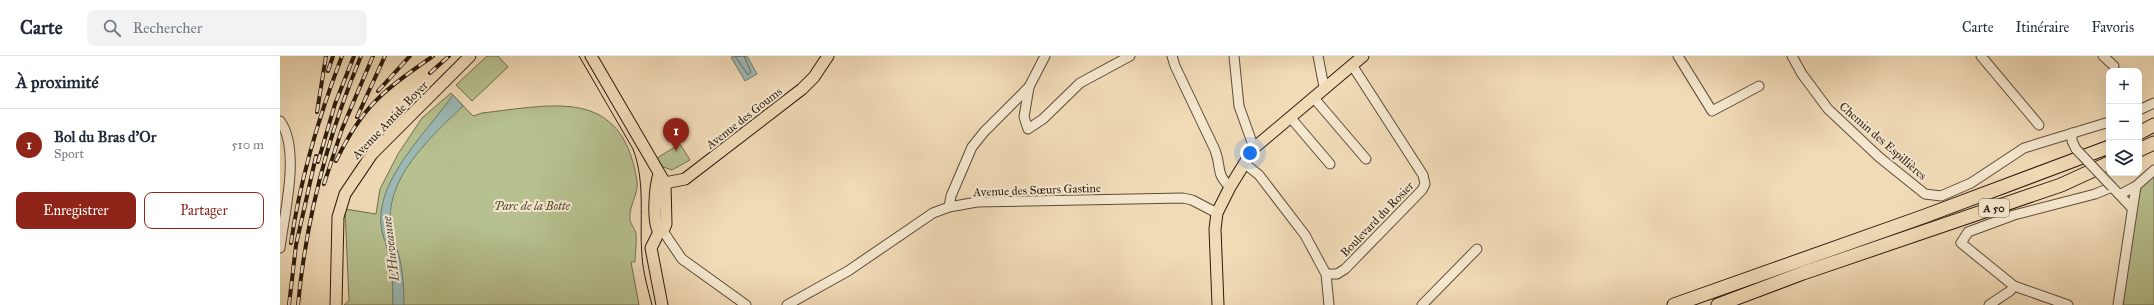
<!DOCTYPE html>
<html lang="fr">
<meta charset="utf-8">
<style>
body{margin:0;font-family:"IM FELL Great Primer",serif;background:#f2f2f3;color:#1f2937}
.controls{position:absolute;right:12px;top:12px;display:grid;overflow:hidden;border-radius:8px;box-shadow:0 4px 16px #0002}
.controls button{width:36px;height:36px;display:grid;place-items:center;padding:0;border:0;border-bottom:1px solid #e0e1e3;background:#fff;color:#1f2937;font:20px sans-serif}
.you{position:absolute;left:970px;top:97px;width:14px;height:14px;margin:-10px;border:3px solid #fff;border-radius:50%;background:#1a73e8;box-shadow:0 0 0 6px #1a73e833}
.badge{display:grid;place-items:center;width:26px;height:26px;border-radius:50%;background:#8f2418;color:#fff;font-size:13px;font-weight:700}
.pin{position:absolute;translate:-50% -33px;filter:drop-shadow(0 1px 2px #0008)}
.pin::after{content:'';position:absolute;top:21px;width:14px;height:12px;background:inherit;clip-path:polygon(0 0,100% 0,50% 100%)}
.list{margin:0;padding:0;list-style:none}
h2{display:flex;justify-content:space-between;align-items:center;height:52px;margin:0;padding:0 16px;font-size:17px}
h2 small{font-size:13px;font-weight:400;color:#747a83}
.list li{display:grid;grid-template-columns:26px 1fr auto;gap:12px;align-items:center;box-sizing:border-box;height:72px;padding:0 16px;border-top:1px solid #e0e1e3}
.list b{display:block;font-size:15px;white-space:nowrap}
.list p{margin:0;font-size:13px;white-space:nowrap;color:#747a83}
.list em{font-size:13px;font-style:normal;color:#747a83}
.actions{display:flex;gap:8px;padding:12px 16px}
.actions a{flex:1;padding:9px 0;border:1px solid #8f2418;border-radius:8px;text-align:center;font-size:14px;color:#8f2418}
.actions .main{background:#8f2418;color:#fff}
.icon{flex:none;width:22px;height:22px;fill:none;stroke:currentColor;stroke-width:2;stroke-linecap:round;stroke-linejoin:round}
.map{position:relative;flex:none;width:1874px;height:249px;overflow:hidden}
header{display:flex;align-items:center;gap:24px;box-sizing:border-box;height:56px;padding:0 20px;background:#fff;border-bottom:1px solid #e0e1e3}
header strong{font-size:19px}
nav{display:flex;gap:22px;margin-inline-start:auto;font-size:14px}
.search{width:280px;height:36px;background:#f2f2f3;display:flex;align-items:center;gap:10px;box-sizing:border-box;padding:0 14px;border-radius:8px;color:#747a83;font-size:15px}
main{display:flex}
aside{flex:1;background:#fff}
.map>svg:first-child{display:block}
.green{fill:#b7c190;stroke:#726e4f}
.water{fill:#9cbab5;stroke:#6f7a72}
.lines{fill:none;stroke-linecap:round;stroke-linejoin:round}
.shore{stroke:#646a62;stroke-width:1}
.minor-casing{stroke:#5d4b38;stroke-width:11}
.major-casing{stroke:#2c1b0e;stroke-width:13}
.highway-casing{stroke:#2c1b0e;stroke-width:15}
.minor{stroke:#f6e8d0;stroke-width:9}
.major{stroke:#f1dbb7;stroke-width:11}
.highway{stroke:#f1dbb7;stroke-width:13}
.tram{stroke:#2c1b0e;stroke-width:1}
.rail-casing{stroke:#2c1b0e;stroke-width:4}
.rail{stroke:#f6e8d0;stroke-width:2.5;stroke-dasharray:8;stroke-linecap:butt}
.minor-bridge-casing{stroke:#5d4b38;stroke-width:11;stroke-linecap:butt}
.minor-bridge{stroke:#f6e8d0;stroke-width:9}
.labels{text-anchor:middle;stroke-width:4;stroke-linejoin:round;paint-order:stroke}
.shield{fill:#f6e8d0;stroke:#695848;stroke-width:1}
.shield-label{font-size:11px;font-weight:bold;fill:#2c1b0e}
.street-label{font-size:12px;fill:#2c1b0e;stroke:#f6e8d0}
.park-label{font-size:12px;font-style:italic;fill:#564d35;stroke:#f6e8d0}
.water-label{font-size:13px;font-style:italic;fill:#4e4b40;stroke:#f6e8d0}
</style>
<header>
<strong>Carte</strong>
<div class="search"><svg class="icon" aria-label="search" viewBox="0 0 24 24"><circle cx="10" cy="10" r="6"/><path d="M15 15l6 6"/></svg>Rechercher</div>
<nav><a>Carte</a><a>Itinéraire</a><a>Favoris</a></nav>
</header>
<main>
<aside>
<h2>À proximité<small></small></h2>
<ul class="list">
<li><span class="badge">1</span><div><b>Bol du Bras d'Or</b><p>Sport</p></div><em>510 m</em></li>
</ul>
<div class="actions"><a class="main">Enregistrer</a><a>Partager</a></div>
</aside>
<div class="map">
<svg width="1874" height="249" viewBox="0 0 1874 249">
<rect width="100%" height="100%" fill="#f1dbb7"/>
<filter id="stains"><feTurbulence type="fractalNoise" baseFrequency=".005" numOctaves="4"/><feColorMatrix values="0 0 0 0 .2 0 0 0 0 .09 0 0 0 0 .02 0 0 0 .5 -.17"/></filter>
<radialGradient id="worn" r=".72"><stop offset=".6" stop-color="#630" stop-opacity="0"/><stop offset="1" stop-color="#630" stop-opacity=".3"/></radialGradient>
<g class="green">
<path d="M207,0H218L228,11L192,45L176,29Z"/>
<path d="M171,37L193,60L202,57C274,49 342,30 357,125C359,138 348,151 350,164C351,169 356,174 356,178C357,187 355,197 355,206H351L359,249H64L69,245L65,153L96,158L100,133L118,98L142,62Z"/>
<path d="M400,88L410,104L392,114L383,111L377,102Z"/>
<path d="M1874,117V249H1842L1860,133L1864,124Z"/>
</g>
<g class="water">
<path d="M467,0L477,18L465,25L451,1Z"/>
<path d="M173,39L183,50C150,82 103,123 111,174C112,183 117,192 119,200C123,215 124,234 124,249H113C112,234 114,217 110,203C107,188 99,175 101,158C104,116 149,73 173,39Z"/>
</g>
<g class="lines">
<path class="shore" d="M455,0L468,19L471,16L464,0"/>
<defs>
<g id="minor">
<path d="M892,0L895,10L935,94C942,112 935,117 950,131"/>
<path d="M954,0L959,50L974,92"/>
<path d="M1038,0L1044,31"/>
<path d="M1398,0L1432,55L1479,30"/>
<path d="M1512,0L1522,18L1548,53L1599,101L1645,138L1661,140L1691,127L1744,92L1829,66"/>
<path d="M1701,0L1759,69"/>
<path d="M1823,0L1834,10"/>
<path d="M749,31L744,61L748,73L763,63L800,27L850,0"/>
<path d="M1033,41L1086,103"/>
<path d="M1859,54L1874,47"/>
<path d="M1010,61L1050,108"/>
<path d="M0,65C21,93 4,159 0,192"/>
<path d="M1792,77V85L1796,93"/>
<path d="M964,107L979,119L1025,179L1046,218L1049,249"/>
<path d="M1841,138L1856,130L1874,114"/>
<path d="M669,151L671,140L692,91L704,76L749,31L765,0"/>
<path d="M383,175L402,203L466,249"/>
<path d="M1046,218H1057L1065,213L1142,134L1145,128L1143,119L1072,9"/>
<path d="M507,249L568,215L653,157L669,151L697,146L903,142L912,144L937,157"/>
<path d="M1142,249L1197,193"/>
<path d="M1709,249L1730,235L1734,230"/>
<path d="M1788,249L1734,230L1681,187L1688,176L1734,159L1815,138L1832,131L1851,151"/>
<path d="M1838,249L1856,130"/>
</g>
<g id="major">
<path d="M311,0L385,127L386,168L383,175L379,176"/>
<path d="M379,118C375,130 372,166 379,176"/>
<path d="M385,127L405,123L522,33L534,21L548,0"/>
<path d="M379,176L371,192L382,249"/>
<path d="M56,249L58,161L65,138L92,98L190,0"/>
<path d="M938,249L935,173L937,157L950,131L974,92L1083,0"/>
</g>
<g id="highway">
<path d="M1859,77L1874,69"/>
<path d="M1859,94L1874,87"/>
<path d="M1394,249L1645,160L1829,91"/>
<path d="M1438,249L1523,217L1781,129L1829,107"/>
</g>
</defs>
<use href="#minor" class="minor-casing"/>
<use href="#major" class="major-casing"/>
<use href="#highway" class="highway-casing"/>
<use href="#minor" class="minor"/>
<use href="#major" class="major"/>
<use href="#highway" class="highway"/>
<path class="tram" d="M299,0L353,93C366,127 359,164 362,200C363,217 368,233 372,249"/>
<defs>
<g id="rail">
<path d="M48,15L53,0"/>
<path d="M150,17L169,0"/>
<path d="M98,35L130,0"/>
<path d="M37,56L46,0"/>
<path d="M77,61L105,0"/>
<path d="M56,105C83,49 103,35 153,0"/>
<path d="M38,106L55,48L74,0"/>
<path d="M44,128L62,73L93,0"/>
<path d="M11,187C20,123 39,60 62,0"/>
<path d="M9,249L16,189L36,100"/>
<path d="M18,249C26,163 48,79 81,0"/>
</g>
</defs>
<use href="#rail" class="rail-casing"/>
<use href="#rail" class="rail"/>
<defs>
<path id="minor-bridge" d="M1796,93L1832,131"/>
</defs>
<use href="#minor-bridge" class="minor-bridge-casing"/>
<use href="#minor-bridge" class="minor-bridge"/>
</g>
<g class="labels">
<rect class="shield" x="1699" y="143" width="30" height="18" rx="3"/>
<g class="shield-label">
<text x="1714" y="156">A 50</text>
</g>
<g class="street-label">
<text transform="translate(464 62) rotate(-38)" y="4">Avenue des Goums</text>
<text transform="translate(110 64) rotate(-46)" y="4">Avenue Antide Boyer</text>
<text transform="translate(1603 85) rotate(41)" y="4">Chemin des Espillières</text>
<text transform="translate(757 134) rotate(-2)" y="4">Avenue des Sœurs Gastine</text>
<text transform="translate(1097 163) rotate(-46)" y="4">Boulevard du Rosier</text>
</g>
<g class="park-label">
<text x="252" y="154">Parc de la Botte</text>
</g>
<g class="water-label">
<text transform="translate(110 193) rotate(-97)" y="5">L'Huveaune</text>
</g>
</g>
<rect width="100%" height="100%" filter="url(#stains)"/>
<rect width="100%" height="100%" fill="url(#worn)"/>
</svg>
<div class="controls">
<button>+</button>
<button>−</button>
<button><svg class="icon" aria-label="layers" viewBox="0 0 24 24"><path d="M12 4l9 5-9 5-9-5zM3 14l9 5 9-5"/></svg></button>
</div>
<div class="you"></div>
<div class="pin badge" style="left:396px;top:95px">1</div>
</div>
</main>
